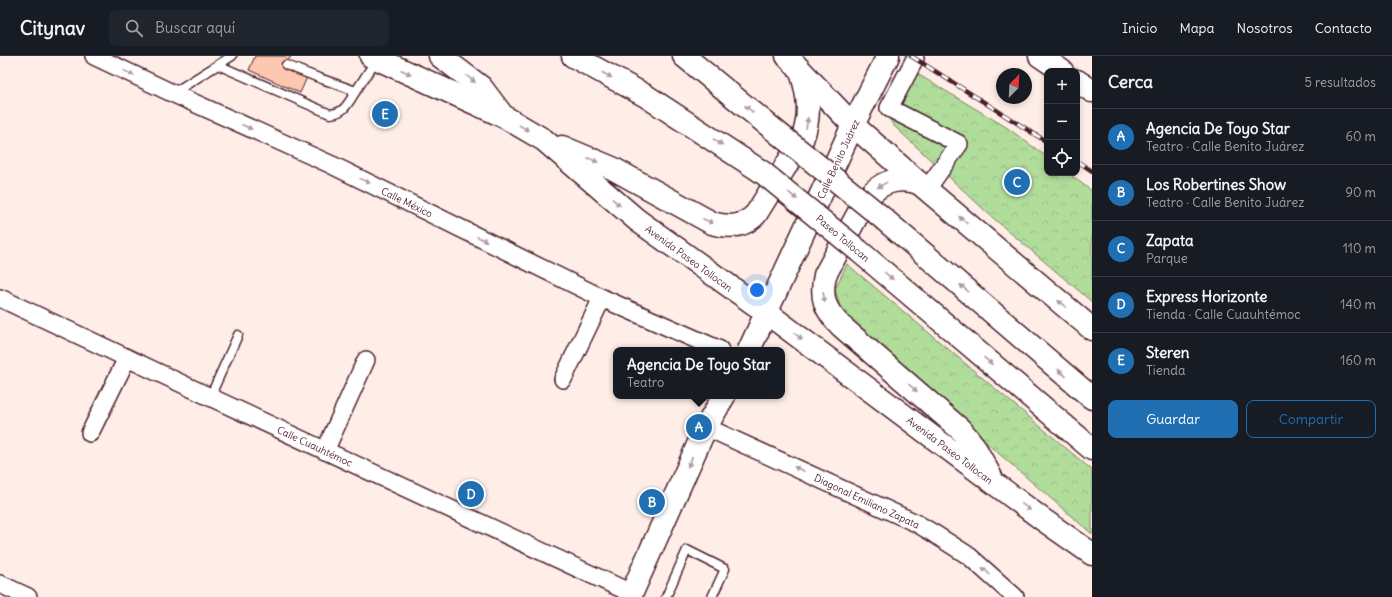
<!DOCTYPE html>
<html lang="es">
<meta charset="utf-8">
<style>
body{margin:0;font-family:Delius,sans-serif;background:#20242c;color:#f1f3f6}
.controls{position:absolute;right:12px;top:12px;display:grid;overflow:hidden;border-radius:8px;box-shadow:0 2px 6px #0003}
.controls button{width:36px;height:36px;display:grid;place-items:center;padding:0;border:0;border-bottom:1px solid #363941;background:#171b24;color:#f1f3f6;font:20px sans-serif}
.compass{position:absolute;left:996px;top:12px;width:36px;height:36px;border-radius:50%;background:#171b24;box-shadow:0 2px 6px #0003;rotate:24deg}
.you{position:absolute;left:757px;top:234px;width:14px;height:14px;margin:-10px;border:3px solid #fff;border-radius:50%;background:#1a73e8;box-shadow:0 0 0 6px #1a73e833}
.badge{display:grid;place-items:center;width:26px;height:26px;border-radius:50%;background:#1f6fb2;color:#fff;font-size:13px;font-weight:700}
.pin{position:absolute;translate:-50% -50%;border:2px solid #fff;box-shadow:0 1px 4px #0006}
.popup{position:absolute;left:613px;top:291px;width:172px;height:52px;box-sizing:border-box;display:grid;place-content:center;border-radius:8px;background:#171b24;filter:drop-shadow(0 1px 3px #0005);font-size:13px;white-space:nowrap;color:#9ea1a6}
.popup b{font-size:15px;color:#f1f3f6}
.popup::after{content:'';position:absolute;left:50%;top:100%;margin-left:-8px;border:8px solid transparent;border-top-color:#171b24}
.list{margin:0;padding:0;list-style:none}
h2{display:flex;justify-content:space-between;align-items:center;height:52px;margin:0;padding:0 16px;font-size:17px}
h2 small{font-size:13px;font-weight:400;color:#9ea1a6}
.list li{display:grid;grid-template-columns:26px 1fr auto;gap:12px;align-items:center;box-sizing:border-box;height:56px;padding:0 16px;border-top:1px solid #363941}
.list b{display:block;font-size:15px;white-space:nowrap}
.list p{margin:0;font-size:13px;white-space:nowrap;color:#9ea1a6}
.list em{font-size:13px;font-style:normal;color:#9ea1a6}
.actions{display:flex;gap:8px;padding:12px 16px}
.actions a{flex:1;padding:9px 0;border:1px solid #1f6fb2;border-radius:8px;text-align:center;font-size:14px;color:#1f6fb2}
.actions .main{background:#1f6fb2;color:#fff}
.icon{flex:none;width:22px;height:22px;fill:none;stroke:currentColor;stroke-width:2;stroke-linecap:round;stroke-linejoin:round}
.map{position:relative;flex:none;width:1092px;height:541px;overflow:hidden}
header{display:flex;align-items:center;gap:24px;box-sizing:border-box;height:56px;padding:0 20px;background:#171b24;border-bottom:1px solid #363941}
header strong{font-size:19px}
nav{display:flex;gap:22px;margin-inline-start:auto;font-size:14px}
.search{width:280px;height:36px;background:#20242c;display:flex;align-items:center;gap:10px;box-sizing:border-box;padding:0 14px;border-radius:8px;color:#9ea1a6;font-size:15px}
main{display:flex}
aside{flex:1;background:#171b24}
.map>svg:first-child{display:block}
.forest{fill:url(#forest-crowns);stroke:#7e7e63}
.building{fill:#fec8b0;stroke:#4a1f2b}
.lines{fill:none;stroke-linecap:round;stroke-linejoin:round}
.lane-casing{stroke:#4a1f2b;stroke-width:11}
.street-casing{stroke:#4a1f2b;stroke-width:20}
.secondary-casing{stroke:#4a1f2b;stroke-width:25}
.highway-casing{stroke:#4a1f2b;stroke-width:25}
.lane{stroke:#fff;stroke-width:8}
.street{stroke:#fff;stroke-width:17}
.secondary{stroke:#fff;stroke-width:22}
.highway{stroke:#fff;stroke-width:22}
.rail-casing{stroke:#4a1f2b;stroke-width:4.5}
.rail{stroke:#fff;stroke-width:3;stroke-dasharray:9;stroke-linecap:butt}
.highway-bridge-casing{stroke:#4a1f2b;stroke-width:25;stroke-linecap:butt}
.highway-bridge{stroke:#fff;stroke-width:22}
.oneway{fill:#ae9aa0}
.labels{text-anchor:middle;stroke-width:3;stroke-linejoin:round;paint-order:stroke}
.street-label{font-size:10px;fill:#4a1f2b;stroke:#fff}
</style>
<header>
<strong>Citynav</strong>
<div class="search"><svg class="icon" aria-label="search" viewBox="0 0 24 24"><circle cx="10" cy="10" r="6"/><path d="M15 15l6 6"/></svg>Buscar aquí</div>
<nav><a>Inicio</a><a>Mapa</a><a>Nosotros</a><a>Contacto</a></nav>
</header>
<main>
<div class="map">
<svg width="1092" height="541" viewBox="0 0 1092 541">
<defs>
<pattern id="forest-crowns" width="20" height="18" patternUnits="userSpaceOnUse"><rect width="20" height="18" fill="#b1dd9b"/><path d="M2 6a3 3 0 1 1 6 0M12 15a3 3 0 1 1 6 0" fill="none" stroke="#9abd86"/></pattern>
</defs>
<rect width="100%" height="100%" fill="#ffeee7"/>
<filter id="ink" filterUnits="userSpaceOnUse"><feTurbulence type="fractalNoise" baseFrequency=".025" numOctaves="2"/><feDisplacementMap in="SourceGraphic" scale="8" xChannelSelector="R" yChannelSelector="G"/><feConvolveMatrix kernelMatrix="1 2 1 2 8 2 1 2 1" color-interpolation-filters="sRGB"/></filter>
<g filter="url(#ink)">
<g class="forest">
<path d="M909,13L1006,71L1047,101V117H1068L1092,135V246L993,162L893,69L889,62V59Z"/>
<path d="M847,208L1092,414V478L843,263L835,233Z"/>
</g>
<path class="building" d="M255,0H291L286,9L308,19L300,37L249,14Z"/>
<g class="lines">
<defs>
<g id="lane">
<path d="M218,9L330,58C345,57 348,47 356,35"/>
<path d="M286,9L319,22L356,35L376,4"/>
<path d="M173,37L232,0"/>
<path d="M210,341L238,279"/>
<path d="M666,541L687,494L725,513L712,541"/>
</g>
<g id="street">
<path d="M94,0L172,37L332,109L602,242L720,294"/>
<path d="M915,3L889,52L959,88L927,133"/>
<path d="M0,242L210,341L631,537"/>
<path d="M563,323L602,242"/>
<path d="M706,371L916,467L933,477L969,500L1015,541"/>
<path d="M90,377L127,302"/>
<path d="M325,395L366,304"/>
<path d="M0,528L28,541"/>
</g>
<g id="secondary">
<path d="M371,0L503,60L544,84L637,164L767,257L1042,463L1092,498"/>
<path d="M787,0L853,69L919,127L1092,273"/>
<path d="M1040,0L1062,15"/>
<path d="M1077,25L1092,35"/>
<path d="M562,91L612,112L712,167C729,172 744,171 756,158L802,84C811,60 809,40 801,16"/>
<path d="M919,127C897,120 879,126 865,145L825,219C820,242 825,254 841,270L961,374L974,390L991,421"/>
<path d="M749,294L853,69L888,0"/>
<path d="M630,541L706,371L724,340"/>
</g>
<g id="highway">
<path d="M440,0L481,31L503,60"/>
<path d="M573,0L646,40L762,116"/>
<path d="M684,0L779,78"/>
<path d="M879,159L1092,342"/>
<path d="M859,195L1092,393"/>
</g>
</defs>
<use href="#lane" class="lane-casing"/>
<use href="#street" class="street-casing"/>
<use href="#secondary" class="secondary-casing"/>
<use href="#highway" class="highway-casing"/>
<use href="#lane" class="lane"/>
<use href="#street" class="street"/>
<use href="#secondary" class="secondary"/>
<use href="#highway" class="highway"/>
<defs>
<g id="rail">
<path d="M911,0L1047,86"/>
<path d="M1077,105L1092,115"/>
</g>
</defs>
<use href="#rail" class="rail-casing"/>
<use href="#rail" class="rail"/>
<defs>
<g id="highway-bridge">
<path d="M779,78L879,159"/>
<path d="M762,116L859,195"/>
</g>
</defs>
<use href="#highway-bridge" class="highway-bridge-casing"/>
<use href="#highway-bridge" class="highway-bridge"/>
</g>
<defs><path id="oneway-solid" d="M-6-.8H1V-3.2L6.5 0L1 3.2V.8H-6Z"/></defs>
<g class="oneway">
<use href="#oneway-solid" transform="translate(406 16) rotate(24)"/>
<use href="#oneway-solid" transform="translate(129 17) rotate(26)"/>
<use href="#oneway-solid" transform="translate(607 19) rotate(28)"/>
<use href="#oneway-solid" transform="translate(471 23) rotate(38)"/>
<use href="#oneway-solid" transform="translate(749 53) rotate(-141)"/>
<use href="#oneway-solid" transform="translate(807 67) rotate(-80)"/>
<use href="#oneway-solid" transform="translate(247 71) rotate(24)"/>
<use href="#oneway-solid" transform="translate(524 72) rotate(31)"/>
<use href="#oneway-solid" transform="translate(718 86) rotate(33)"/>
<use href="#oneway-solid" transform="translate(593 104) rotate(22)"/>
<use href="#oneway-solid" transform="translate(365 125) rotate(26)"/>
<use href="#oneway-solid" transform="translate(882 129) rotate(151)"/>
<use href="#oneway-solid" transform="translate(793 140) rotate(39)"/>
<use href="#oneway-solid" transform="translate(616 146) rotate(41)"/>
<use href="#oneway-solid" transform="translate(963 164) rotate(-140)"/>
<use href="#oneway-solid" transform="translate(708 165) rotate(24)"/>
<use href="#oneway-solid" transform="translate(482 183) rotate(26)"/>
<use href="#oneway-solid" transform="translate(889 220) rotate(40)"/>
<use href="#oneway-solid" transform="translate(964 232) rotate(-139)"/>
<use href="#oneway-solid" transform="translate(824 241) rotate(80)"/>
<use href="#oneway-solid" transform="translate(1062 248) rotate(-140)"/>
<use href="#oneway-solid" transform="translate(798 280) rotate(37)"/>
<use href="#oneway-solid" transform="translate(988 305) rotate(40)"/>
<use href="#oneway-solid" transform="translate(1062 317) rotate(-139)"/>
<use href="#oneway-solid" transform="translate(913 332) rotate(41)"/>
<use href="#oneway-solid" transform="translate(690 406) rotate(114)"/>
<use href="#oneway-solid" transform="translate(799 413) rotate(-155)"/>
<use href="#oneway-solid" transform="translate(1026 451) rotate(37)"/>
<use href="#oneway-solid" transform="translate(986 515) rotate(-138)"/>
</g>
</g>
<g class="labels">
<g class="street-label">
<text transform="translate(838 103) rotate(-65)" y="4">Calle Benito Juárez</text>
<text transform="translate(407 146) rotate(26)" y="4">Calle México</text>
<text transform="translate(843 182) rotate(40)" y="4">Paseo Tollocan</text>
<text transform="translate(689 202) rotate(36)" y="4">Avenida Paseo Tollocan</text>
<text transform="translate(315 390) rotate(25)" y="4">Calle Cuauhtémoc</text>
<text transform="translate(950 394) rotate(37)" y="4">Avenida Paseo Tollocan</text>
<text transform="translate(867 445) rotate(25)" y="4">Diagonal Emiliano Zapata</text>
</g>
</g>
</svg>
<div class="controls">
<button>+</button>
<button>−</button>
<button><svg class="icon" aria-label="locate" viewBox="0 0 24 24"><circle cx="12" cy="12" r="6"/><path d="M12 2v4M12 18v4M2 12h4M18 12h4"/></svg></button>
</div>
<svg class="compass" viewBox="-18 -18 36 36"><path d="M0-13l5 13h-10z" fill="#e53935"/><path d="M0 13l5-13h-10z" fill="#9ea1a6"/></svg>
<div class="you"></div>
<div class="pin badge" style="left:699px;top:371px">A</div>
<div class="popup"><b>Agencia De Toyo Star</b>Teatro</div>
<div class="pin badge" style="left:652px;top:446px">B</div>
<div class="pin badge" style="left:1017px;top:126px">C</div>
<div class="pin badge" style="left:471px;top:438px">D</div>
<div class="pin badge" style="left:385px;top:58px">E</div>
</div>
<aside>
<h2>Cerca<small>5 resultados</small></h2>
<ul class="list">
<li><span class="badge">A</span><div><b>Agencia De Toyo Star</b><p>Teatro · Calle Benito Juárez</p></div><em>60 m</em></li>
<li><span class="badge">B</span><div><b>Los Robertines Show</b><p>Teatro · Calle Benito Juárez</p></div><em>90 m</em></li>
<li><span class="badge">C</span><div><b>Zapata</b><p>Parque</p></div><em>110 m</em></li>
<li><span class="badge">D</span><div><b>Express Horizonte</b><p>Tienda · Calle Cuauhtémoc</p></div><em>140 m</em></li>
<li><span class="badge">E</span><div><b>Steren</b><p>Tienda</p></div><em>160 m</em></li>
</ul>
<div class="actions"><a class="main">Guardar</a><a>Compartir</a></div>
</aside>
</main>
